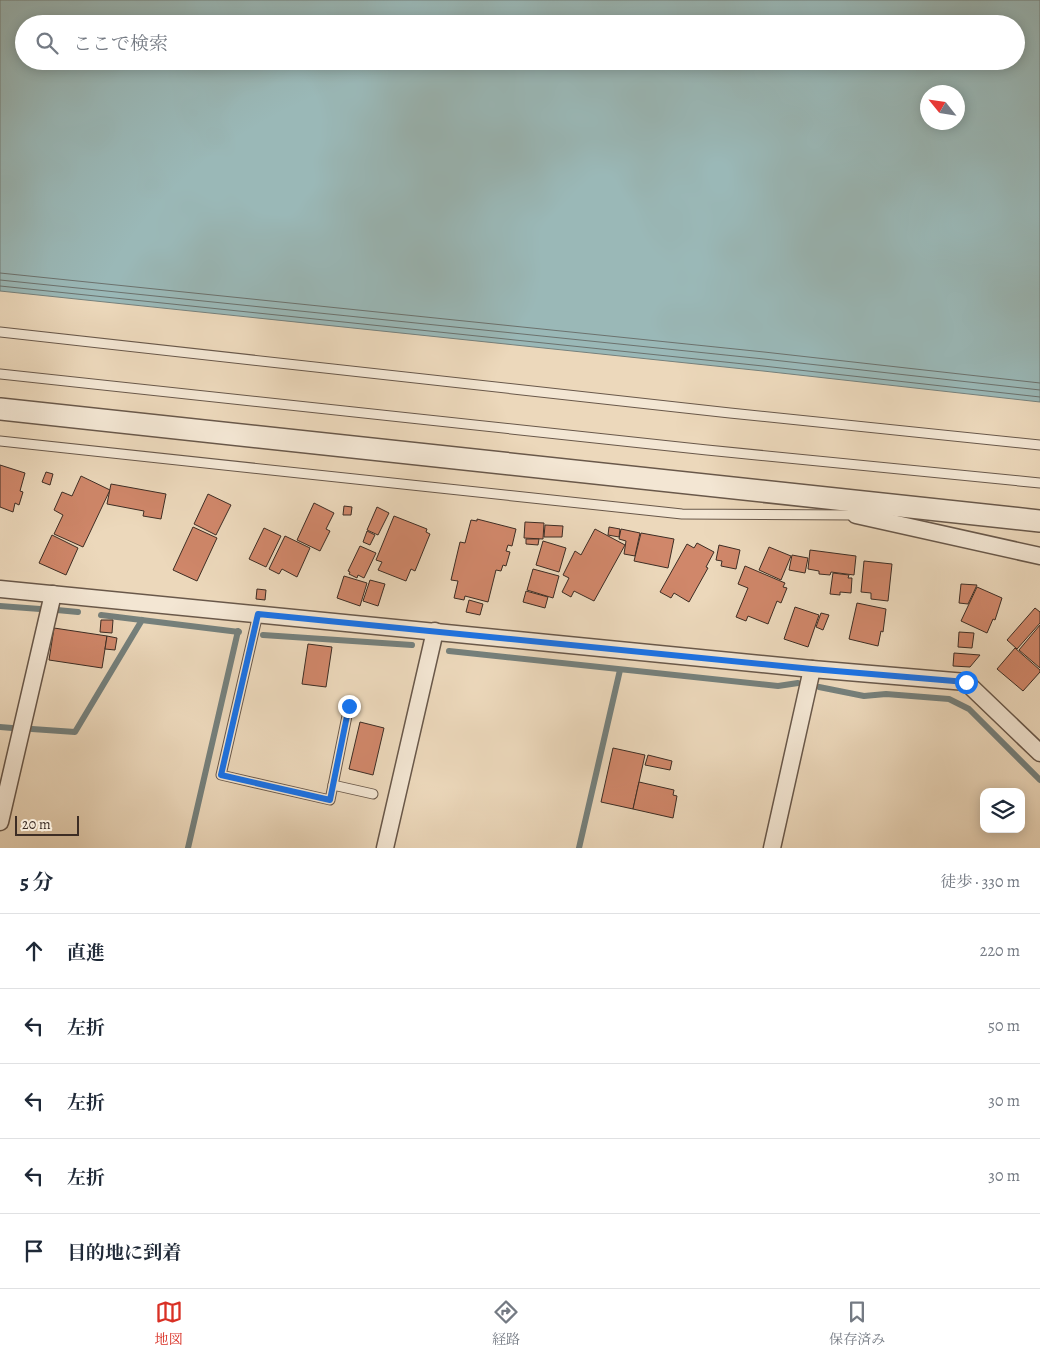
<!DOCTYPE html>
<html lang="ja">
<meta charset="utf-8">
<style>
body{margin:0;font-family:Alegreya,"Noto Serif JP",serif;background:#f2f2f3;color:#1f2937}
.controls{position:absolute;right:15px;bottom:15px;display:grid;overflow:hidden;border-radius:10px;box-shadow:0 2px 12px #0003}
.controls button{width:45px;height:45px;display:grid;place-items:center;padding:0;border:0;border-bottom:1px solid #e0e1e3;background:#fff;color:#1f2937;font:25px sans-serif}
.compass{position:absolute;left:920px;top:85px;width:45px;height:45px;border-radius:50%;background:#fff;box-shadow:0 2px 12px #0003;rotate:300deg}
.scale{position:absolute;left:15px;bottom:12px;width:64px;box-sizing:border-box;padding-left:5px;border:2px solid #3d2d24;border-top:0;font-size:14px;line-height:18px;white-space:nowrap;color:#3d2d24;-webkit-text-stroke:4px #f3e6d3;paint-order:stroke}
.stop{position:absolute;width:15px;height:15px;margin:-11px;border:4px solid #1a73e8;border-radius:50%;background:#fff}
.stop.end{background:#1a73e8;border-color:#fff;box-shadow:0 1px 5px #0008}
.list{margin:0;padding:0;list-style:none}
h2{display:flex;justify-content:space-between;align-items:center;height:65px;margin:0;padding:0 20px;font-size:21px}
h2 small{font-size:16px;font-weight:400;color:#747a83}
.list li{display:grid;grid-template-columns:32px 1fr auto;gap:15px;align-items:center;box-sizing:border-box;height:75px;padding:0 20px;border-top:1px solid #e0e1e3}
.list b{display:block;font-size:19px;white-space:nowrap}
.list em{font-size:16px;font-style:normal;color:#747a83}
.icon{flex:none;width:28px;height:28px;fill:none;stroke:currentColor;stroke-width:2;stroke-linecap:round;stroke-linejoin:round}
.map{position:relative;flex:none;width:1040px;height:848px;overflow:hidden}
.search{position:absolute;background:#fff;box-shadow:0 2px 12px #0003;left:15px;right:15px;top:15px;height:55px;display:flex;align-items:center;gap:12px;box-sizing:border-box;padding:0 18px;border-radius:28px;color:#747a83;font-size:19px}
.sheet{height:440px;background:#fff}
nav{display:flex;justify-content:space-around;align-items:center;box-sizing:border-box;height:70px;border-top:1px solid #e0e1e3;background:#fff;font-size:14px;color:#747a83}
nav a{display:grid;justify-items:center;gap:2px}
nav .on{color:#d93025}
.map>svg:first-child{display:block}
.water{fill:#9ab8b7;stroke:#75807c;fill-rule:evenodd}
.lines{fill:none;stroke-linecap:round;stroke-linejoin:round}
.shore{stroke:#6c726e;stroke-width:1}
.stream{stroke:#75807c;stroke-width:6}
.building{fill:#d0876a;stroke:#3d2d24}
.service-casing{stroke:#69584a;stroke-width:11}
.minor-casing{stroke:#69584a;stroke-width:19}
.tertiary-casing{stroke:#69584a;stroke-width:24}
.service{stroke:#f3e6d3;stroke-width:9}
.minor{stroke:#f3e6d3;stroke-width:16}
.tertiary{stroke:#f3e6d3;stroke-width:21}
.route{stroke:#1a73e8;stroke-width:6}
</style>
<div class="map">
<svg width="1040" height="848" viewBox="0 0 1040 848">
<rect width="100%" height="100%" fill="#ecd8bb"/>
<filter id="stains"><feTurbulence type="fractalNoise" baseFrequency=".004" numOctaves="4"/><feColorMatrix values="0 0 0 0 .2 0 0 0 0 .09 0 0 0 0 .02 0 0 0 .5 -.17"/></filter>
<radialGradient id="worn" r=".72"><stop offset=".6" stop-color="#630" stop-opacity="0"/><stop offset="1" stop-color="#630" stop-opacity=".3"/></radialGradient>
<path class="water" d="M0,0H1040V402L763,371L0,291ZM24,24H1016V61H24ZM928,92H958V122H928Z"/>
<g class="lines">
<g class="shore">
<path d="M0,273L764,352L1040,383"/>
<path d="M0,280L764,359L1040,390"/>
<path d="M0,286L763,366L1040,397"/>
</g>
<g class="stream">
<path d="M0,606L40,609"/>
<path d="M57,610L78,612"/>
<path d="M101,615L239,632"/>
<path d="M263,635L412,645"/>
<path d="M449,651L778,686L798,683"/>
<path d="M819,687L864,696L886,694L949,699L969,709L1040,780"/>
<path d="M0,727L12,728"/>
<path d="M32,729L75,732L142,620"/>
<path d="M188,848L238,631"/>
<path d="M579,848L620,670"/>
</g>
</g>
<g class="building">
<path d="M0,465L25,473L20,491L23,492L19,505L15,503L13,512L0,507Z"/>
<path d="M46,472L53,474L50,485L42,482Z"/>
<path d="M81,476L110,490L83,547L54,534L63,515L54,510L62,492L72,496Z"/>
<path d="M111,484L166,494L161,519L143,516L144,511L107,504Z"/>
<path d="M208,494L231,505L216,535L194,524Z"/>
<path d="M314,503L334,513L326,529L330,531L320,551L297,540Z"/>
<path d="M344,506L352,507L351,515H343Z"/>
<path d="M377,507L389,513L378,535L367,530Z"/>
<path d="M394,516L427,529L426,532L430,534L415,571L411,569L406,581L378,570L382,562L376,560Z"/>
<path d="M477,519L516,529L512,546L508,545L506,551L510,552L506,566L503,565L501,571L496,570L488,602L465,596L464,600L454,598L458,581L451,580L460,542L465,543L471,520L477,521Z"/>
<path d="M525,522L544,523L543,539L524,538Z"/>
<path d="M545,525L563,526L562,537H544Z"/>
<path d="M193,527L217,538L197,581L173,570Z"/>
<path d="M609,527L620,529L619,537L608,535Z"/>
<path d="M264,528L281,536L266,567L249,559Z"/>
<path d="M595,529L625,545L594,601L574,591L571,597L562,592L569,578L563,575L575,551L581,555Z"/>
<path d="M621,529L640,533L635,556L624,554L626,541L619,539Z"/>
<path d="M367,531L375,535L370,545L363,542Z"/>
<path d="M641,533L674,539L668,568L634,561Z"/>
<path d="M52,535L78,548L66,575L39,563Z"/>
<path d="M285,536L310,548L297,577L282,569L279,574L269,569Z"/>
<path d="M526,539H539L538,545L526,544Z"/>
<path d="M543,541L566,548L559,572L536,565Z"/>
<path d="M697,543L714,552L706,567L708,568L689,602L674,593L671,598L660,592L687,544L694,548Z"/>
<path d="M719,545L740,550L736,569L721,566L722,561L716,560Z"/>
<path d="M360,546L376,553L364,578L358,575L357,578L349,574L350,572L348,571Z"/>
<path d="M769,547L791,556L781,580L759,570Z"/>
<path d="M810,550L856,556L854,575L831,572L830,575L819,574V571L808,569Z"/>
<path d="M792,555L808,558L805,573L789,570Z"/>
<path d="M864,561L892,564L888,601L871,599V593L861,592Z"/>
<path d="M745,566L785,583L783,587L787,588L781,603L777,601L768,624L748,616L746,621L736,617L748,588L738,584Z"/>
<path d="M533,569L559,576L553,598L527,590Z"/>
<path d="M833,573L849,575L848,578H852L851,593L840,592V595L830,594Z"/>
<path d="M344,576L367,583L360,606L337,598Z"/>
<path d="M370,580L385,584L378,606L363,601Z"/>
<path d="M961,584L977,585L968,604L959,603Z"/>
<path d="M977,587L1002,598L995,620L993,619L987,633L961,621Z"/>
<path d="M257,589L266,590L265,600L256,599Z"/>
<path d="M526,591L548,597L545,608L523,602Z"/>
<path d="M469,600L483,604L480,615L466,612Z"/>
<path d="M857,603L886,609L883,632L881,631L878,646L849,639Z"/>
<path d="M795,607L819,615L808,647L784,639Z"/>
<path d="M1035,608L1040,612V623L1017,649L1007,640Z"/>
<path d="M821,613L829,615L823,630L816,627Z"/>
<path d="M101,620H113L112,633L100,632Z"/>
<path d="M1040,625V668L1019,650Z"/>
<path d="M54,628L107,636L102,668L49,660Z"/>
<path d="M959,632L974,633L972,648L958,647Z"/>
<path d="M107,636L117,638L115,650L105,649Z"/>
<path d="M308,644L332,647L326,687L302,684Z"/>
<path d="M1015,648L1040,670V672L1023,691L997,669Z"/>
<path d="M954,653L980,655L970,667L953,666Z"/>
<path d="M360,722L384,728L373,775L349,769Z"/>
<path d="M613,748L645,755L633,809L601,802Z"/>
<path d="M648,755L672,761L670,770L645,765Z"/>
<path d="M639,782L674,790L673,795L677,796L673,818L633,809Z"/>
</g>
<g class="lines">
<defs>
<g id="service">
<path d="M0,332L730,413L1040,445"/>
<path d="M0,374L707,450L1040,483"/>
<path d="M0,441L682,514L856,515"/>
<path d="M258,614L221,775L330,800L349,706"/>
<path d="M333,785L373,794"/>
</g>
<g id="minor">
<path d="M856,501V515L1040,556"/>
<path d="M0,589L812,669L966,682L1040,753"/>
<path d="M0,822L53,594"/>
<path d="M385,848L435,631"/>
<path d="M772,848L812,669"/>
</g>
<path id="tertiary" d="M0,409L1040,521"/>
</defs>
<use href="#service" class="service-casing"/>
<use href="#minor" class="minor-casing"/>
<use href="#tertiary" class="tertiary-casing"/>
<use href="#service" class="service"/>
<use href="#minor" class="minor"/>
<use href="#tertiary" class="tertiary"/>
</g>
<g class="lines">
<path class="route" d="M349,706L330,800L221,775L258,614L812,669L966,682"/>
</g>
<rect width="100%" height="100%" filter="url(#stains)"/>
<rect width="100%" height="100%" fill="url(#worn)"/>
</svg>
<div class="controls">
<button><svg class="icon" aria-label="layers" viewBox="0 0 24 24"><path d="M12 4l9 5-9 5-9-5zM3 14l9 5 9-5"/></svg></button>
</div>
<svg class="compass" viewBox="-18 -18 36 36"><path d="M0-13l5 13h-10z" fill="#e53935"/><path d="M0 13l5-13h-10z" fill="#747a83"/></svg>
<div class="scale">20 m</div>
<div class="stop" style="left:966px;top:682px"></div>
<div class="stop end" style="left:349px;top:706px"></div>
<div class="search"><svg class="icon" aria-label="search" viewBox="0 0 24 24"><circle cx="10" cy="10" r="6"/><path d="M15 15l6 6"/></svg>ここで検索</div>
</div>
<section class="sheet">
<h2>5 分<small>徒歩 · 330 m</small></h2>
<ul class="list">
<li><svg class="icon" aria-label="ahead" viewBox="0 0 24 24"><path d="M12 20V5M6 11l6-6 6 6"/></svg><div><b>直進</b></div><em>220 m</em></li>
<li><svg class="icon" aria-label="left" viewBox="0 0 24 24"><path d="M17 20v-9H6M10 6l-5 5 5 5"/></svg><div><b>左折</b></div><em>50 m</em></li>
<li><svg class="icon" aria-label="left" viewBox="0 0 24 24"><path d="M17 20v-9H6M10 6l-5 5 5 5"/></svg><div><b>左折</b></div><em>30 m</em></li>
<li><svg class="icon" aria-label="left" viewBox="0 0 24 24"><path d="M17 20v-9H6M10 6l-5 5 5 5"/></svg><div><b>左折</b></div><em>30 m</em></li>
<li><svg class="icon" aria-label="arrive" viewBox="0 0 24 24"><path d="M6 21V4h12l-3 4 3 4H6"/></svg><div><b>目的地に到着</b></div></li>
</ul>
</section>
<nav>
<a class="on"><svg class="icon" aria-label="map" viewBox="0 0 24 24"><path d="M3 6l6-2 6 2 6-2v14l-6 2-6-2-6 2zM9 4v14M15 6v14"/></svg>地図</a>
<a><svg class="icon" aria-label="directions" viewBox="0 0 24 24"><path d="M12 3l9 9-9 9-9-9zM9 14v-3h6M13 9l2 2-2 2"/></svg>経路</a>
<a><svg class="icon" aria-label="saved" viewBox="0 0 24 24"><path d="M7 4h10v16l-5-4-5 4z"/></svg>保存済み</a>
</nav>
